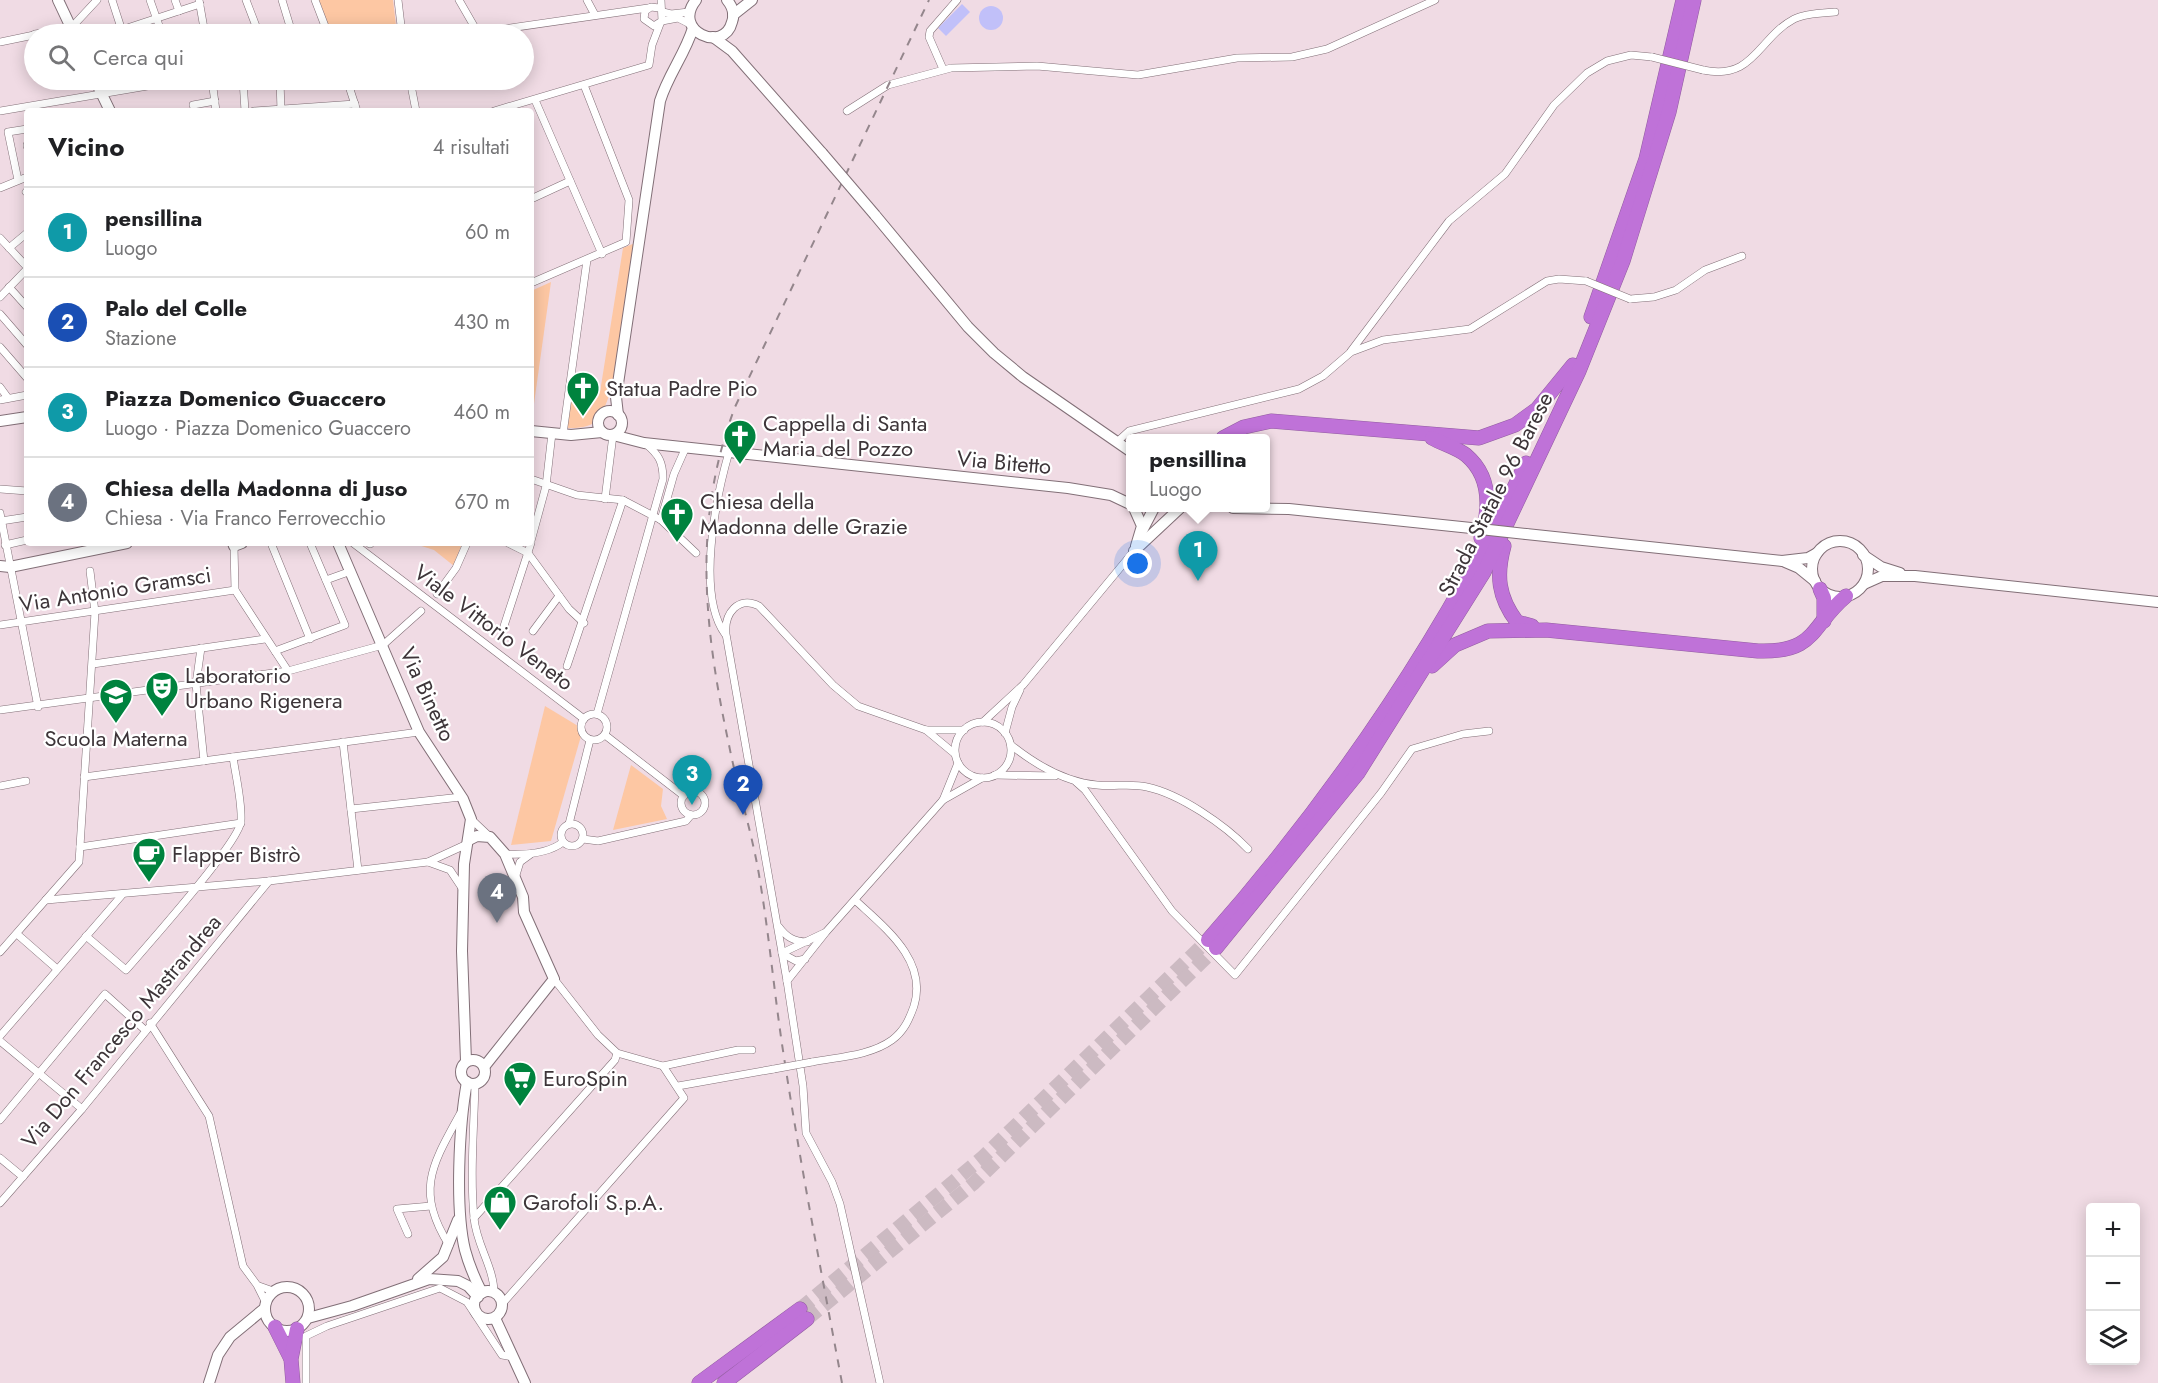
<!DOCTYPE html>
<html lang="it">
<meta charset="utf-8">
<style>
body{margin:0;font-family:Jost,sans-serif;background:#f6f6f6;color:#202124}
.controls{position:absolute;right:18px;bottom:18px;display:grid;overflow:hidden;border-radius:6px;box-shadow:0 3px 15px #0003}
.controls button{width:54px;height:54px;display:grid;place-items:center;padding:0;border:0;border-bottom:2px solid #e0e0e0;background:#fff;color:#202124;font:30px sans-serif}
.you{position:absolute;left:1138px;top:564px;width:21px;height:21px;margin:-15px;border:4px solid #fff;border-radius:50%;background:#1a73e8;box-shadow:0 0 0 9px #1a73e833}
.badge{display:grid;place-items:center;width:39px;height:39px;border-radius:50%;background:#00833e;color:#fff;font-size:20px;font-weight:700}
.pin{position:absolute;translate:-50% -50px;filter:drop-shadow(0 2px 3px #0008)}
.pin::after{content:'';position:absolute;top:32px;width:21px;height:18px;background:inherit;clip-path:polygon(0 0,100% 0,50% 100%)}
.popup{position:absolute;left:1126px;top:434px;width:144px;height:78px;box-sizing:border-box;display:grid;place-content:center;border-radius:6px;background:#fff;filter:drop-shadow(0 2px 4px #0005);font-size:20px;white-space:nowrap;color:#757577}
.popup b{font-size:22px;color:#202124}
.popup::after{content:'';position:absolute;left:50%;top:100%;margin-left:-12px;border:12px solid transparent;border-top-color:#fff}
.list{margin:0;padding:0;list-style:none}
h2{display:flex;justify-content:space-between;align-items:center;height:78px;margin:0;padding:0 24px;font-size:26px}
h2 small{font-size:20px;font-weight:400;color:#757577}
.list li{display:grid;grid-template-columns:39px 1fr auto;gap:18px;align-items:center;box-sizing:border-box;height:90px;padding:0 24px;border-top:2px solid #e0e0e0}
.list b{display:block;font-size:22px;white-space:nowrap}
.list p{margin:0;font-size:20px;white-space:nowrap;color:#757577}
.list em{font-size:20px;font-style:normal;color:#757577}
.icon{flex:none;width:33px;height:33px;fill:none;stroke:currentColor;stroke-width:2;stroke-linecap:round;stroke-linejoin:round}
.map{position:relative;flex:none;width:2158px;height:1383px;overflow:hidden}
.search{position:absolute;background:#fff;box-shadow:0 3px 15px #0003;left:24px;top:24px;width:510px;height:66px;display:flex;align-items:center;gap:15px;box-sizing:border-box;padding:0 21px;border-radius:33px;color:#757577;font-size:22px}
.panel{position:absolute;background:#fff;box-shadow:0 3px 15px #0003;left:24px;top:108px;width:510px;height:438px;border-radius:6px}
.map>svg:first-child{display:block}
.green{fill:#fdc7a3}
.water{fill:#c1c0f9}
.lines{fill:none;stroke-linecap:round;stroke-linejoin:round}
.highway-tunnel{stroke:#ccbac2;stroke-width:14;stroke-dasharray:14 7;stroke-linecap:butt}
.street-casing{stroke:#826f77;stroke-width:8}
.secondary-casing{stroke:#826f77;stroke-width:12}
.highway-casing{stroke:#925da0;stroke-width:15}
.street{stroke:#fff;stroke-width:7}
.secondary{stroke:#fff;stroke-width:10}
.highway{stroke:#bf72d8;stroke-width:14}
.rail{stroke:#94868c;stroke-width:2;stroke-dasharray:8 8;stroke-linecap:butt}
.street-bridge-casing{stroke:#826f77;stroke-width:8;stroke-linecap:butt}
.secondary-bridge-casing{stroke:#826f77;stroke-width:12;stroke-linecap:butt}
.street-bridge{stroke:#fff;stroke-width:7}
.secondary-bridge{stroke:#fff;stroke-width:10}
.labels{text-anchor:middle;stroke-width:4.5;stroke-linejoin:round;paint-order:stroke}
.poi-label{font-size:22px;fill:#3d3539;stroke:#fff;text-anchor:start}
.street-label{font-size:22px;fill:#3d3539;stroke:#fff}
</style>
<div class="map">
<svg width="2158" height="1383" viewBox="0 0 2158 1383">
<rect width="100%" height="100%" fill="#f0dbe4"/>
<g class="green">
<path d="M319,0H393L397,34H331Z"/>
<path d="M635,243C629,280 620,395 597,420C589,428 578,428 567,428L572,389L600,392L623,248Z"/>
<path d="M551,282L532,418L531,419V291Z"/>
<path d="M412,543H462L454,566L434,550Z"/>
<path d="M545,706L583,729L551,841L511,845Z"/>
<path d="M631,765L663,789L661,806L667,819L613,830Z"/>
</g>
<g class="water">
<path d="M962,4L970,12L946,36L938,28Z"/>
<circle cx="991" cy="18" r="12"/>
</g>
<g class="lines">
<g class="highway-tunnel">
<path d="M800,1309L982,1158L1208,940"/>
<path d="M807,1319L974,1183L1216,948"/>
</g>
<defs>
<g id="street">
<path d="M112,0L123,34"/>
<path d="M150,0L162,34"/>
<path d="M175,0L179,11"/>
<path d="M199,0L205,34"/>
<path d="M246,0L259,34"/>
<path d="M282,0L292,33"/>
<path d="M315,0L328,34"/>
<path d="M398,0L402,34"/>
<path d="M459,0L478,33"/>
<path d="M587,0L595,15"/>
<path d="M659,8L651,7L645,11L644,19L654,26L662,21L661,0"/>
<path d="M663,12L671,14L689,12"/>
<path d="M662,21L678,18L690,24"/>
<path d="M35,34L71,28L97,0"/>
<path d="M109,34L200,4"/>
<path d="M469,34L648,8"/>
<path d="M0,42L34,35"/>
<path d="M943,69L929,37L930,31L957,0"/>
<path d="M1703,70C1754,81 1758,38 1794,19C1806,13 1823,13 1835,12"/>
<path d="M212,80L216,111"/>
<path d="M243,80L245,111"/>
<path d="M280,80L281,111"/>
<path d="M347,80L357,111"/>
<path d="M410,80L416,111"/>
<path d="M535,100L602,254"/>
<path d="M193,105L215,101"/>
<path d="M0,111L183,80"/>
<path d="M254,111L355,104"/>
<path d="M494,111L649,65L652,45L660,24"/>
<path d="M847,111L888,85L951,68L1037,66L1138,75L1237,58L1292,57L1327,49L1435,0"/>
<path d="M27,145V146"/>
<path d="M18,180L8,132L27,129"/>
<path d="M0,188L27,177"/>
<path d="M26,192L27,191"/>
<path d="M531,199L570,181"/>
<path d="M0,238L27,267"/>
<path d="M9,248L27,233"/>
<path d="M531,283L626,242L629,200L584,85"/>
<path d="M9,287L27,307"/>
<path d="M0,297L27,269"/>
<path d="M1630,299L1654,297L1676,290L1705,270L1742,256"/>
<path d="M0,314L27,345"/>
<path d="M0,347L27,378"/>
<path d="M1351,351L1449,221L1505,174L1554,105L1587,73L1607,61L1631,55L1652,57"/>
<path d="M0,387L8,398"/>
<path d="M0,400L27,395"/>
<path d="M563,434L587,260"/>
<path d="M1118,441L1129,431L1299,389L1323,376L1351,352L1383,340L1470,329L1547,281L1559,279L1586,281"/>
<path d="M531,479L577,495L623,500L661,520L696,553"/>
<path d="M0,489L27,491"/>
<path d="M605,499L613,435"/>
<path d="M0,513L38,707"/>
<path d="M661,520L674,474L686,447"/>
<path d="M1,521L27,517"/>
<path d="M531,541L546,486L552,433"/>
<path d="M271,543L310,639"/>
<path d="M353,543L584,719"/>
<path d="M508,543L528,553L569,609L584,623"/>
<path d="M370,544V543"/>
<path d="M5,545L27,540"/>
<path d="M234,546L235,590L288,671"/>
<path d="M326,580L351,571"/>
<path d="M437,594L456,568L467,543"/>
<path d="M0,625L235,590"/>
<path d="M504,626L531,543"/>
<path d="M533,631L559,596"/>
<path d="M725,634C696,594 716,497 729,452"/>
<path d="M201,648L196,684L204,761"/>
<path d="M275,651L345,625L310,543"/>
<path d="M93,664L265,639"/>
<path d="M567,666L623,500"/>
<path d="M0,710L288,671L383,645L421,611"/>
<circle cx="594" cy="727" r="13"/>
<path d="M597,714L663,479C663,462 659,455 646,444"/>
<path d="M983,722L1023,685L1134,551"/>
<circle cx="983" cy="750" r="28"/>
<path d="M926,730L955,754"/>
<path d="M1005,733L1012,707L1020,690"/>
<path d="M605,735L684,796"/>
<path d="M343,742L358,870"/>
<path d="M1011,745C1036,765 1064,782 1097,785C1114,787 1131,783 1147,787C1180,794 1225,825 1248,849"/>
<path d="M995,775L1055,776"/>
<path d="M84,777L419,732"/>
<path d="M1076,782L1085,790L1172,911L1235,975L1381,793L1412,749L1463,734L1489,731"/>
<path d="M0,786L26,781"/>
<circle cx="693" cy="803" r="12"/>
<path d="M943,800L982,778"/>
<path d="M351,809L461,797"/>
<path d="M471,819L490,837"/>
<circle cx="572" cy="835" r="11"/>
<path d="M569,824L590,740"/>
<path d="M583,839L598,841L686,821L691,815"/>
<path d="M80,847L241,823"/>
<path d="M505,854C524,855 548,854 563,842"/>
<path d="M428,862L450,870L462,888"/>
<path d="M516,875L520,862L531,854"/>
<path d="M46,900L269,881L428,862L465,845"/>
<path d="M779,927C787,938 794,941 807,942"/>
<path d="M17,934L57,969"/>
<path d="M86,936L126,970C145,948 240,842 241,821C242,801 236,778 233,757"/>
<path d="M0,952L79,862L95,612L90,571"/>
<path d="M782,953L824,933"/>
<path d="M783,954L796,961L805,959"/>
<path d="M787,981L826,932L943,800L958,763"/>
<path d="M150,1023L209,1116L243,1266L257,1285L266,1303"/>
<path d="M0,1036L122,895"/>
<path d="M0,1041L82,1109"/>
<path d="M812,1062C837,1057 870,1056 892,1040C904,1031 909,1020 914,1006C928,960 885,928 855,900"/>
<path d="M663,1066L738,1050H752"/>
<path d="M475,1084C474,1128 470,1174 474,1218C476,1244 494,1267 494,1293"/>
<path d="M678,1086L774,1069"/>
<path d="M0,1120L105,994L145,1030"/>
<path d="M0,1158L23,1177"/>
<path d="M0,1203L82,1109L269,881"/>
<path d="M474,1218L615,1060L617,1053"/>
<path d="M408,1234L397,1209L431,1206"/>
<path d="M449,1245C415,1191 432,1165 460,1114"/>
<path d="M259,1286L273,1291"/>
<path d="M502,1304L684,1098L663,1066L617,1053L598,1035L554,979"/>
<path d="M306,1383V1336L327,1326L440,1288L467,1302L502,1355L513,1357"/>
<path d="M880,1383L840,1204L832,1182L806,1133L803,1086L787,981L726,634C724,614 738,595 759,606L833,685L858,706L926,730H964"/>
</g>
<g id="secondary">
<path d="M58,0L74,34"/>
<path d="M696,0C671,31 724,54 732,22C735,14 732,6 727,0"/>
<path d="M733,15L752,0"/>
<path d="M713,37L732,51L822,153"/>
<path d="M95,80L110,111"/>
<path d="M875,215L968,327L994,353L1023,377L1130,451"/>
<circle cx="610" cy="423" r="12"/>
<path d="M618,415L616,397L660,101C668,75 685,54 693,28"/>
<path d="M0,421L27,417"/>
<path d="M531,431L571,435L602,432"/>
<path d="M613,435L644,443L1068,488L1111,495L1130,504"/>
<path d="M1134,508L1142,526L1136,546"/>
<path d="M1233,508L1289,509L1471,528"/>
<path d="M1142,531L1154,508"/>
<path d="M1526,534L1782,561L1808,558L1817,553"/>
<circle cx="1840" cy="569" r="28"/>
<path d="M233,543L234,546L242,543"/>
<path d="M338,543L419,732L463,799L471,819L464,864L462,951L466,1061"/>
<path d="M1134,551L1180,508"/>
<path d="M1863,555L1881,567L1900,573"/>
<path d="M1785,562L1799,568L1815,581"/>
<path d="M0,566L10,567L127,543"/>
<path d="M1864,584L1882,576H1915L2158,602"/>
<path d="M469,840L477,836L490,837L505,854L523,897L524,912L554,979L484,1067"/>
<circle cx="473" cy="1072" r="12"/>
<path d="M467,1082C459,1125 455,1209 465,1250C469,1265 475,1279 482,1293"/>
<path d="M418,1279L443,1257L458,1220"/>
<circle cx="287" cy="1309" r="22"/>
<circle cx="488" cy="1305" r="14"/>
<path d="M308,1318L352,1306L429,1279L458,1281L468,1286L478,1297"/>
<path d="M495,1318L525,1383"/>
<path d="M209,1383L218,1355L230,1337L265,1308"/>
</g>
<g id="highway">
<path d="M1591,317L1646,159L1683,0"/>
<path d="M1223,438L1244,427L1271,421L1479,438L1515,425L1537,409L1573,365"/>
<path d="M1432,438C1443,444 1457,448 1466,455C1492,477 1490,509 1481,538"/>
<path d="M1504,546C1496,575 1498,597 1517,622L1532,626"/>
<path d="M1820,589L1824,598V621"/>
<path d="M1432,666L1455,645L1488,631L1546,630L1758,651C1817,653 1810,626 1846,596"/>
<path d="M1208,940C1334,797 1444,636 1526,463"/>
<path d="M1216,948L1358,773L1484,572L1579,371L1623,261L1669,112L1694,0"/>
<path d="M275,1327L290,1357"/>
<path d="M293,1383L291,1359L297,1329"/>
<path d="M699,1383L800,1309"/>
<path d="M724,1383L807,1319"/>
</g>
</defs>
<use href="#street" class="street-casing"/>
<use href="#secondary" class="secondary-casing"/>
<use href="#highway" class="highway-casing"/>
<use href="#street" class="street"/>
<use href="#secondary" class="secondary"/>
<use href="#highway" class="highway"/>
<path class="rail" d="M842,1383C821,1270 799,1158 782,1044C774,990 769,935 760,881C753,835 738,791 729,745C704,628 692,521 735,407L929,0"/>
<defs>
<g id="street-bridge">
<path d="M1652,57L1703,70"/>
<path d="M1586,281L1630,299"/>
<path d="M774,1069L812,1062"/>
</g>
<g id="secondary-bridge">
<path d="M822,153L875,215"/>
<path d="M1471,528L1526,534"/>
</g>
</defs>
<use href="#street-bridge" class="street-bridge-casing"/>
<use href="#secondary-bridge" class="secondary-bridge-casing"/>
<use href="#street-bridge" class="street-bridge"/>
<use href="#secondary-bridge" class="secondary-bridge"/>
</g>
<defs>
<symbol id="church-pin" viewBox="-11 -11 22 30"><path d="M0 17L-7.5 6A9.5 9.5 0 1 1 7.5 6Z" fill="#00833e" stroke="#fff"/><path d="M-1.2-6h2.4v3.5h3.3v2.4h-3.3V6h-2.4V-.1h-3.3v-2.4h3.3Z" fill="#fff"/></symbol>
<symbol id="theatre-pin" viewBox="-11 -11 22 30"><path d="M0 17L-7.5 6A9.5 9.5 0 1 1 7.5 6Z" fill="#00833e" stroke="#fff"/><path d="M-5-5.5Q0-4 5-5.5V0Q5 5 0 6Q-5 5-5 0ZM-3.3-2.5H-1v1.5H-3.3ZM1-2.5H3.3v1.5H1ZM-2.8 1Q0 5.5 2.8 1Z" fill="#fff"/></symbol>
<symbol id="school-pin" viewBox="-11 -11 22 30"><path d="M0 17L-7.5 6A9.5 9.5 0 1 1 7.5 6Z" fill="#00833e" stroke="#fff"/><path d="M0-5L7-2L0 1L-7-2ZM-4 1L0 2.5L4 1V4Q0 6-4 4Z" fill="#fff"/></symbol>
<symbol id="cafe-pin" viewBox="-11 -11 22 30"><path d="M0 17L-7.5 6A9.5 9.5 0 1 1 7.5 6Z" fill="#00833e" stroke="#fff"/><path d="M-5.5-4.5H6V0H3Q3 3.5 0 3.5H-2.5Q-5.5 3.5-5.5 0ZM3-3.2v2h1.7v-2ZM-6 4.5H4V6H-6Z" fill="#fff"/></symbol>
<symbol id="supermarket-pin" viewBox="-11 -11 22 30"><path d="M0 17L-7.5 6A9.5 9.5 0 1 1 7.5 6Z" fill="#00833e" stroke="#fff"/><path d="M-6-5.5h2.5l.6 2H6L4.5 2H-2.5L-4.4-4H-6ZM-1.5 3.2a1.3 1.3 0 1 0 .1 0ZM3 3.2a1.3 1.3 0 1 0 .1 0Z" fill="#fff"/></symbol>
<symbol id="shop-pin" viewBox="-11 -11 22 30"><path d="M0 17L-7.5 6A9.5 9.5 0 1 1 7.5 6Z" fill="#00833e" stroke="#fff"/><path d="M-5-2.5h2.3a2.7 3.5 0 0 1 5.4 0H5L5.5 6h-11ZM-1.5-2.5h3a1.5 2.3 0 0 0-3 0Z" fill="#fff"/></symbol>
</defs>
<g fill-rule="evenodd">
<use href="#church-pin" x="564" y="369" width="38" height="52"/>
<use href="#church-pin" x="721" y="417" width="38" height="52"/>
<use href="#church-pin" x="658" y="495" width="38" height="52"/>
<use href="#theatre-pin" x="143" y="669" width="38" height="52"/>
<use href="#school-pin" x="97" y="676" width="38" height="52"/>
<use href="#cafe-pin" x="130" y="835" width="38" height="52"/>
<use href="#supermarket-pin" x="501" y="1059" width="38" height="52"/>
<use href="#shop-pin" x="481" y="1183" width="38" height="52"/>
</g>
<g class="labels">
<g class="poi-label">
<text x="606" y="396">Statua Padre Pio</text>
<text x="763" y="431">Cappella di Santa<tspan x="763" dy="25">Maria del Pozzo</tspan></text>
<text x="700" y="509">Chiesa della<tspan x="700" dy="25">Madonna delle Grazie</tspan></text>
<text x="185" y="683">Laboratorio<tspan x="185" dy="25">Urbano Rigenera</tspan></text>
<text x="116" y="746" text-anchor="middle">Scuola Materna</text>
<text x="172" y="862">Flapper Bistrò</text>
<text x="543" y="1086">EuroSpin</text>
<text x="523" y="1210">Garofoli S.p.A.</text>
</g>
<g class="street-label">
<text transform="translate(1004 462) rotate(5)" y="8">Via Bitetto</text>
<text transform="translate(1495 494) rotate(-63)" y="8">Strada Statale 96 Barese</text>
<text transform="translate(115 589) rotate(-9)" y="8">Via Antonio Gramsci</text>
<text transform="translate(494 627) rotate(37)" y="8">Viale Vittorio Veneto</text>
<text transform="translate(428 694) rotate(65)" y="8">Via Binetto</text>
<text transform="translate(121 1031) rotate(-50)" y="8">Via Don Francesco Mastrandrea</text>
</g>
</g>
</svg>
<div class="controls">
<button>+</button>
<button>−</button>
<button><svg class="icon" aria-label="layers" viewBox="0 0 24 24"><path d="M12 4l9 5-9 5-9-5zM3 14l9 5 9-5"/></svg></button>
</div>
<div class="you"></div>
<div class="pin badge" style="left:1198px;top:581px;background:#0f9aa8">1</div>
<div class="popup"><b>pensillina</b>Luogo</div>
<div class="pin badge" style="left:743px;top:815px;background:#1a4fb4">2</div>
<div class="pin badge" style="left:692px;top:805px;background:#0f9aa8">3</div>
<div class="pin badge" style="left:497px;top:923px;background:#6b7280">4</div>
<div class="search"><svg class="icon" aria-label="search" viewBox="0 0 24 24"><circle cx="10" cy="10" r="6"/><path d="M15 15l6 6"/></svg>Cerca qui</div>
<section class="panel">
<h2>Vicino<small>4 risultati</small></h2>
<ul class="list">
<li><span class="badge" style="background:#0f9aa8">1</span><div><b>pensillina</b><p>Luogo</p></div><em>60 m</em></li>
<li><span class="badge" style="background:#1a4fb4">2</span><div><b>Palo del Colle</b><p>Stazione</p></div><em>430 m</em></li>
<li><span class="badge" style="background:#0f9aa8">3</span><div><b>Piazza Domenico Guaccero</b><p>Luogo · Piazza Domenico Guaccero</p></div><em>460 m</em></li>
<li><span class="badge" style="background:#6b7280">4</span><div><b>Chiesa della Madonna di Juso</b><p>Chiesa · Via Franco Ferrovecchio</p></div><em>670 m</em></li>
</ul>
</section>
</div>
